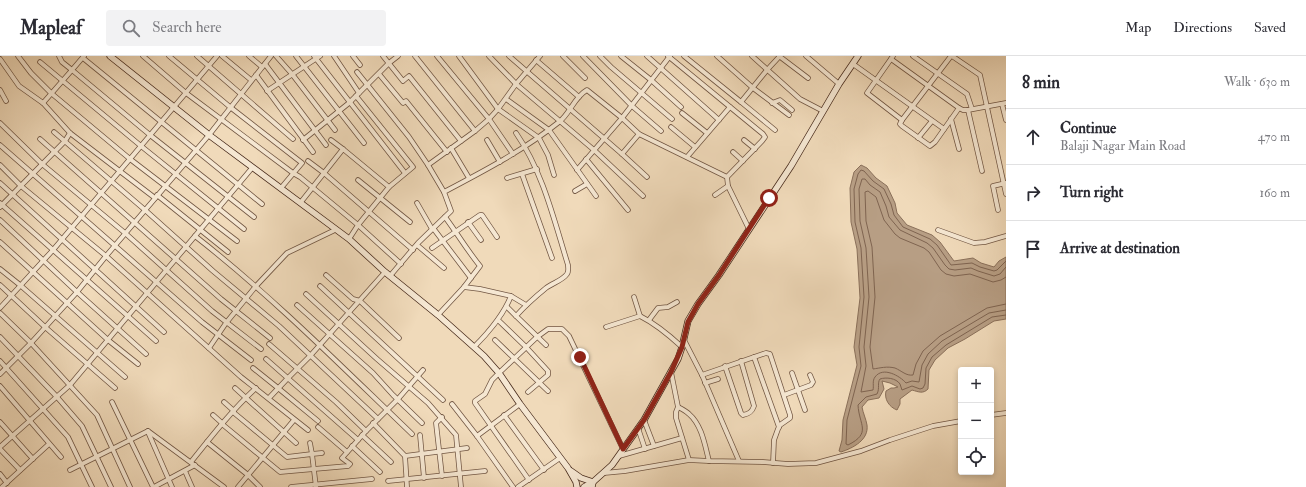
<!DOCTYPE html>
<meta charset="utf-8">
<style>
body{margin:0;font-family:"IM FELL Double Pica",serif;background:#f2f2f3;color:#2b2b33}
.controls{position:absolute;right:12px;bottom:12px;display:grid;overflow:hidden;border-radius:4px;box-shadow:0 2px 6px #0003}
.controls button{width:36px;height:36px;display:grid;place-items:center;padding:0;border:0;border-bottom:1px solid #e1e1e2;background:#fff;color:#2b2b33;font:20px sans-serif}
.stop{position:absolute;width:12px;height:12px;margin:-9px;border:3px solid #8f2418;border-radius:50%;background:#fff}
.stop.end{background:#8f2418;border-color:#fff;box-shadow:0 1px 4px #0008}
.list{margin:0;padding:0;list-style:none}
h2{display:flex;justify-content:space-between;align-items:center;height:52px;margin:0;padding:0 16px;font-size:17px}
h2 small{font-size:13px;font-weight:400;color:#7c7c81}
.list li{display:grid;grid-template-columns:26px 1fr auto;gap:12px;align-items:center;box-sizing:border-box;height:56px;padding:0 16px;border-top:1px solid #e1e1e2}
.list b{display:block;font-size:15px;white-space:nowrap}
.list p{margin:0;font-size:13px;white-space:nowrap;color:#7c7c81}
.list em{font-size:13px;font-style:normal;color:#7c7c81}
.icon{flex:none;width:22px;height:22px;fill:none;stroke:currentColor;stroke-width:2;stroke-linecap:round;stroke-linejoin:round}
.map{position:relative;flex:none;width:1006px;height:431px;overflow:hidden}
header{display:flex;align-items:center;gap:24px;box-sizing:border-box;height:56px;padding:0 20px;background:#fff;border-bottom:1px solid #e1e1e2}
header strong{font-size:19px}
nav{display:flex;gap:22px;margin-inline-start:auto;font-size:14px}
.search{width:280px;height:36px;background:#f2f2f3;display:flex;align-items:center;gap:10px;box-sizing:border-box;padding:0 14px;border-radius:4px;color:#7c7c81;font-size:15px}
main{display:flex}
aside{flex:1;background:#fff}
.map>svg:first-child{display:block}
.water{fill:#b79e84;stroke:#8a705a}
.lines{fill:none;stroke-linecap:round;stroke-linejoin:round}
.shore{stroke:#7f6450;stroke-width:1}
.street-casing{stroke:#715643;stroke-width:5.5}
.secondary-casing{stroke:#472a1b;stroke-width:7}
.street{stroke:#f5e7d2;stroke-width:4}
.secondary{stroke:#f5e7d2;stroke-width:5.5}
.route{stroke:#8f2418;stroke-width:5}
</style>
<header>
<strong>Mapleaf</strong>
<div class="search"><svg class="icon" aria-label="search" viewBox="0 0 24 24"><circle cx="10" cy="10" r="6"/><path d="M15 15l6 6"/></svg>Search here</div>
<nav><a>Map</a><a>Directions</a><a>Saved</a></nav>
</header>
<main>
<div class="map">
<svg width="1006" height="431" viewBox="0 0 1006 431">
<rect width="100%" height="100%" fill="#f0daba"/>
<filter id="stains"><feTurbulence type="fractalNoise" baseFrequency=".005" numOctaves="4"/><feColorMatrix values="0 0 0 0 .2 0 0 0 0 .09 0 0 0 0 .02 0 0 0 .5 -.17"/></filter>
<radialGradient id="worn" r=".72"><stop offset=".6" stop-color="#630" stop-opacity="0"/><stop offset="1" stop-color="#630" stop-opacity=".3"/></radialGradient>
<path class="water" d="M861,109L867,112L876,122L887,130L895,147L897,157L907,169L932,179L940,186L954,205L973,202L981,207L994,211L999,205L1006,201V263L994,265L965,283L948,292L935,304L929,314L928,333C923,338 919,336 912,334L900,343V348L897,354C889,351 884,343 886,335L891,332H894L898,331L890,327L882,325L884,333L879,342L868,344L862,351C863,357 866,363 867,369C869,384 853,392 841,396L839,395L842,384L843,364L857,309L854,291L860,242L857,193L851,166L850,132L854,116Z"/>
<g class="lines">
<g class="shore">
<path d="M1006,205L997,214L994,215L980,211L972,207L951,209L937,189L930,183L903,171L894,159L891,148L884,133L873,125L864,115L861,114L858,118L854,133L855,166L861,192L864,241L859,291L861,310L847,364L846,388L848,389C872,377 859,369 858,349L866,341L877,338C880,332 877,327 880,323C886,321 896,322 900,328C901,330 901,332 902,334L912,330L920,333L923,332L925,328L926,312L932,301L946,289L992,261L1006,259"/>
<path d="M1006,211L1000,218L994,220L978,215L971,212L955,214L949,213L945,209L933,192L927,187L900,174L889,161L886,150L880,136L870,129L865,123H862L859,133L860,165L866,192L869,241L864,291L866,310L861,336L873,334C874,330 872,325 875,321C883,310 900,320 906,327L912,325L919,326L922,309L928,298L942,285L989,257L1006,254"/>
<path d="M1006,221L1001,224L993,226L970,218L954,220L946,218L941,214L929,196L924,192L900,182L895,178L884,164L876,141L868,135L865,136L866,165L872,191L875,241L870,291L873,313C880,312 887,310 895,312C902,315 906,320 913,319L916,308L923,295L940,280L987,252L1006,248"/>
</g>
<defs>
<g id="street">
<path d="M18,0L31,17L51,37L130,103L237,185"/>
<path d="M84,0L72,14L150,79L254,161"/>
<path d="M143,0L186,37L293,117L300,121L358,169L401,208"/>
<path d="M169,0L230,51L302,107L281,132"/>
<path d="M197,0L293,83"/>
<path d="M222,0L251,24"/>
<path d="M249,0L262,11"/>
<path d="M276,0L292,18L335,74"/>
<path d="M296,0L364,87"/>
<path d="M314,0L405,117"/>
<path d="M334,0L359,37"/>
<path d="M353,0L360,9"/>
<path d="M383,0L403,25L409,20L461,85"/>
<path d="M415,0L475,75"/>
<path d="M437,0L489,63L475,75L428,109L444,136"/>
<path d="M459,0L498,53L539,82L548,99L554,119"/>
<path d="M489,0L516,28L594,94L643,140"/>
<path d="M509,0L622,98L639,78"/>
<path d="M563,0L585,22"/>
<path d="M583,0L632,50L661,75"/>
<path d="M600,0L611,11L672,63"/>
<path d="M621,0L651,24L681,51"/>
<path d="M647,0L719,64"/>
<path d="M684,0L741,46"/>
<path d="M717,0L753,32L789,59"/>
<path d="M752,0L800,43L823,55"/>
<path d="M779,0L808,22"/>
<path d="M806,0L839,28"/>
<path d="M893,0L867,37L902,64"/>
<path d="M913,0L967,38L972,53"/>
<path d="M951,0L902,64L900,68L902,70L930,90L935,86L959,52L963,54H968L1006,47"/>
<path d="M952,0L980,19L1006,138"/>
<path d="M83,2L262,148"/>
<path d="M0,3L19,30L43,47L70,77L155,142"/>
<path d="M891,3L959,52"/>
<path d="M536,4L579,41"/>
<path d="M40,6L141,90L244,173"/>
<path d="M265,8L326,89"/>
<path d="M853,8L944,73"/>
<path d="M357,16L409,81L428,109"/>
<path d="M379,18L403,47L406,45L447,96"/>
<path d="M256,19L313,96"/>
<path d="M0,34L6,45"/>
<path d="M267,35L320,0"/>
<path d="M356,40L413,111L389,131"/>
<path d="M506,43L549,74L596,140"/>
<path d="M43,47L72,14L62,6L59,0"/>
<path d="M772,47L780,44L792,54"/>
<path d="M1002,48L1006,64"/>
<path d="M968,54L982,115"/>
<path d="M682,57L707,77"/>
<path d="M951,63L959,93"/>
<path d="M0,67L42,108L125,177L212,255L261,293"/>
<path d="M671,71L695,91"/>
<path d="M775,74L741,46L767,14L780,0"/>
<path d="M54,76L145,154L213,215L279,270L378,363"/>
<path d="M516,77C543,116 554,164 568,209C568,213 569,215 567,218C562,225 552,227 546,232C535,241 525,250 516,260L546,289"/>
<path d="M918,82L932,65"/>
<path d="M40,83L221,243L270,282"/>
<path d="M303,84L349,47L389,7L398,0"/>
<path d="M331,84L343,93"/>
<path d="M487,84L500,106"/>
<path d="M744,84L755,93"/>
<path d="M0,89L202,266L251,304"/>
<path d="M451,92L469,122"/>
<path d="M733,96L743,105"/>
<path d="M513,98L489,63L498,53L516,28L540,0"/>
<path d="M622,98L647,121"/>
<path d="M687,101L730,51"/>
<path d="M586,103L628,154"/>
<path d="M308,105L324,117L413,194"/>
<path d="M0,109L21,130L106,200L241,321L308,374"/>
<path d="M577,114L622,62L670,0"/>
<path d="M522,118L552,202"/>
<path d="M727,121L728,130L749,173"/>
<path d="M507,122L537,113"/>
<path d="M358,124L410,166"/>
<path d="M0,127L164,276"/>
<path d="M575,135L587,128"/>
<path d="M157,139L228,196"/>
<path d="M715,139L728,130"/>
<path d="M301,146L343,93L389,131L358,169L349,183"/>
<path d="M0,147L156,285"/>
<path d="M417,147L432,173"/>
<path d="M0,151L65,85L70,77"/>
<path d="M998,154L993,130L1006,127"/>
<path d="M0,164L77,236L146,298"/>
<path d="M468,166L481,184"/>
<path d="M433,172L471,222"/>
<path d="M938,174L974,187L985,186L1006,180"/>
<path d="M195,180C273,241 341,310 412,378"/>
<path d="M0,186L108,284L138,308"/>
<path d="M417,189L444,212"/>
<path d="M432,192L480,159H482L497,181"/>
<path d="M0,213L20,229L125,321"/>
<path d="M326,219L353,243L360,245L399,282"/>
<path d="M390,220L418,187L451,155L444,136C484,115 524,94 559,66C570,58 574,41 587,34L622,62L639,78L727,121L762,85L765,81L763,78L668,0"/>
<path d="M0,229L45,271L115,332"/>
<path d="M320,230L443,344"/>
<path d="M464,231L480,233L511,240L526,249"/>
<path d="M306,238L377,303L428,347L456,379L461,431"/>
<path d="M634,241L640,260"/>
<path d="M297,249L373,317L393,339L422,367"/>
<path d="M507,251L516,260"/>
<path d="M0,252L53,194L217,0"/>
<path d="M0,257L31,287L97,359L130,431"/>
<path d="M438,259L464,231L480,210C467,194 457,177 445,161"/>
<path d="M498,264L526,291L548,315V319L528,336"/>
<path d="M649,264L658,252L668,251L677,246"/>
<path d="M606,271L640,260C656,268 669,279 682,291"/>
<path d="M0,281L57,341L82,370L111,431"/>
<path d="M495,284L548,335"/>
<path d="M684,284L702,319L739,405"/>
<path d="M269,288L336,346L366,375"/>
<path d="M474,291C489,276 503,260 511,240"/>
<path d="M209,292L226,267L256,230L287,197L335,174"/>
<path d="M754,301L779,371"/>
<path d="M266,303L358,384"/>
<path d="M0,305L68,381L92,431"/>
<path d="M725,310L741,357L743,359C749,358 752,356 754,350L741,305"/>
<path d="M253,312L278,332L318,365"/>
<path d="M671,316L678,351L676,356V362L689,404"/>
<path d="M792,317L805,354"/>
<path d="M0,318L31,287L77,236L106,200L209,79L271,0"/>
<path d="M702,319L766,297L770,298L790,359V362L780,369L778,373L774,384L773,407"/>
<path d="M705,327L718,323"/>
<path d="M0,330L61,401"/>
<path d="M235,332L296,387"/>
<path d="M784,339L811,329L813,326L810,319"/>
<path d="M269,342L288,322L310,300L385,216"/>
<path d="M112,346L153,431"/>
<path d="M224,346L234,355"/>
<path d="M452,348L477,380L513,431"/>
<path d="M678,351C682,353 686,355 689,358C702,369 705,390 709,405"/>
<path d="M233,356L287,401L312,398L316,431"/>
<path d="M213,359L223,368"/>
<path d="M504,359L544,414"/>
<path d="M991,359L1006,357"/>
<path d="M442,361L436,367L442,420"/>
<path d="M644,364L654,390"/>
<path d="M0,366L33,403"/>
<path d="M373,367L405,400L407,431"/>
<path d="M222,368L280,416L348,410L350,408L342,402L366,375L398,343L423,314"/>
<path d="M318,371L347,396"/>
<path d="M638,372L645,393"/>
<path d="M148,375L224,431"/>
<path d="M148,376L172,431"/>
<path d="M362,379L391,406"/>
<path d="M420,379L424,422"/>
<path d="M477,380L520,348"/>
<path d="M207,386L248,419L260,431"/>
<path d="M310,387L312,398L322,397"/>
<path d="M352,390L380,416"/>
<path d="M0,391L70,329L252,112"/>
<path d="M0,393L20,414"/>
<path d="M405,400L467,392"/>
<path d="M619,400L682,382"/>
<path d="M191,406C211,381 232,354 256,332"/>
<path d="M70,414L148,375"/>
<path d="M185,415L192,431"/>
<path d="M604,417L625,415L689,404L709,405L763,406L788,408L816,407L861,395L890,384L933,370L961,365"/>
<path d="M0,418L7,427"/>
<path d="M529,424L475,347V345L485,338L492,324L499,317L537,281L548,273H562L569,280L623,393"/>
<path d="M388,425L485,415"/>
<path d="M2,431L49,388"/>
<path d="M154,431L195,409"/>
<path d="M238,431L294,364"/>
<path d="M291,431L372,423"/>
<path d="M518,431L560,402"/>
</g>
<g id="secondary">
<path d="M110,0L209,79L349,183L385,216L438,259L484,300L499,317L520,348L568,412L576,426L577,431"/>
<path d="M571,415L581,422L593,426L592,431"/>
<path d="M584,431L593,426L612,409L644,364L678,303L682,291L688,265L698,248L719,219L791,110L839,28L858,0"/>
</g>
</defs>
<use href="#street" class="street-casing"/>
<use href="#secondary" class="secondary-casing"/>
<use href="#street" class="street"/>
<use href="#secondary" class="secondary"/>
</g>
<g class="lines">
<path class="route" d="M580,301L623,393L644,364L671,316L682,291L688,266L698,248L719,219L769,142"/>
</g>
<rect width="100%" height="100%" filter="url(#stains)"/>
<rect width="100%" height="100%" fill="url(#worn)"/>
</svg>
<div class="controls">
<button>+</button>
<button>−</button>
<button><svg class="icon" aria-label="locate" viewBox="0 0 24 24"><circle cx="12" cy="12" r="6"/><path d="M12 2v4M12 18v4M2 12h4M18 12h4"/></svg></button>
</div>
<div class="stop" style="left:769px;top:142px"></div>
<div class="stop end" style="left:580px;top:301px"></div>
</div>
<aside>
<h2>8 min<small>Walk · 630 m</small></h2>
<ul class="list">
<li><svg class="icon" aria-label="ahead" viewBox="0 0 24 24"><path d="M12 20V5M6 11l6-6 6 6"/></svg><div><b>Continue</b><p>Balaji Nagar Main Road</p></div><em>470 m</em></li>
<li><svg class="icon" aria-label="right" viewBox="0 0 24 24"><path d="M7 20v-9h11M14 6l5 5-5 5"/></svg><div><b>Turn right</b></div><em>160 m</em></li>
<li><svg class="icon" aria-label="arrive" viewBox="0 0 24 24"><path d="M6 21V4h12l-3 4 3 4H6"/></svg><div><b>Arrive at destination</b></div></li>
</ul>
</aside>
</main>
